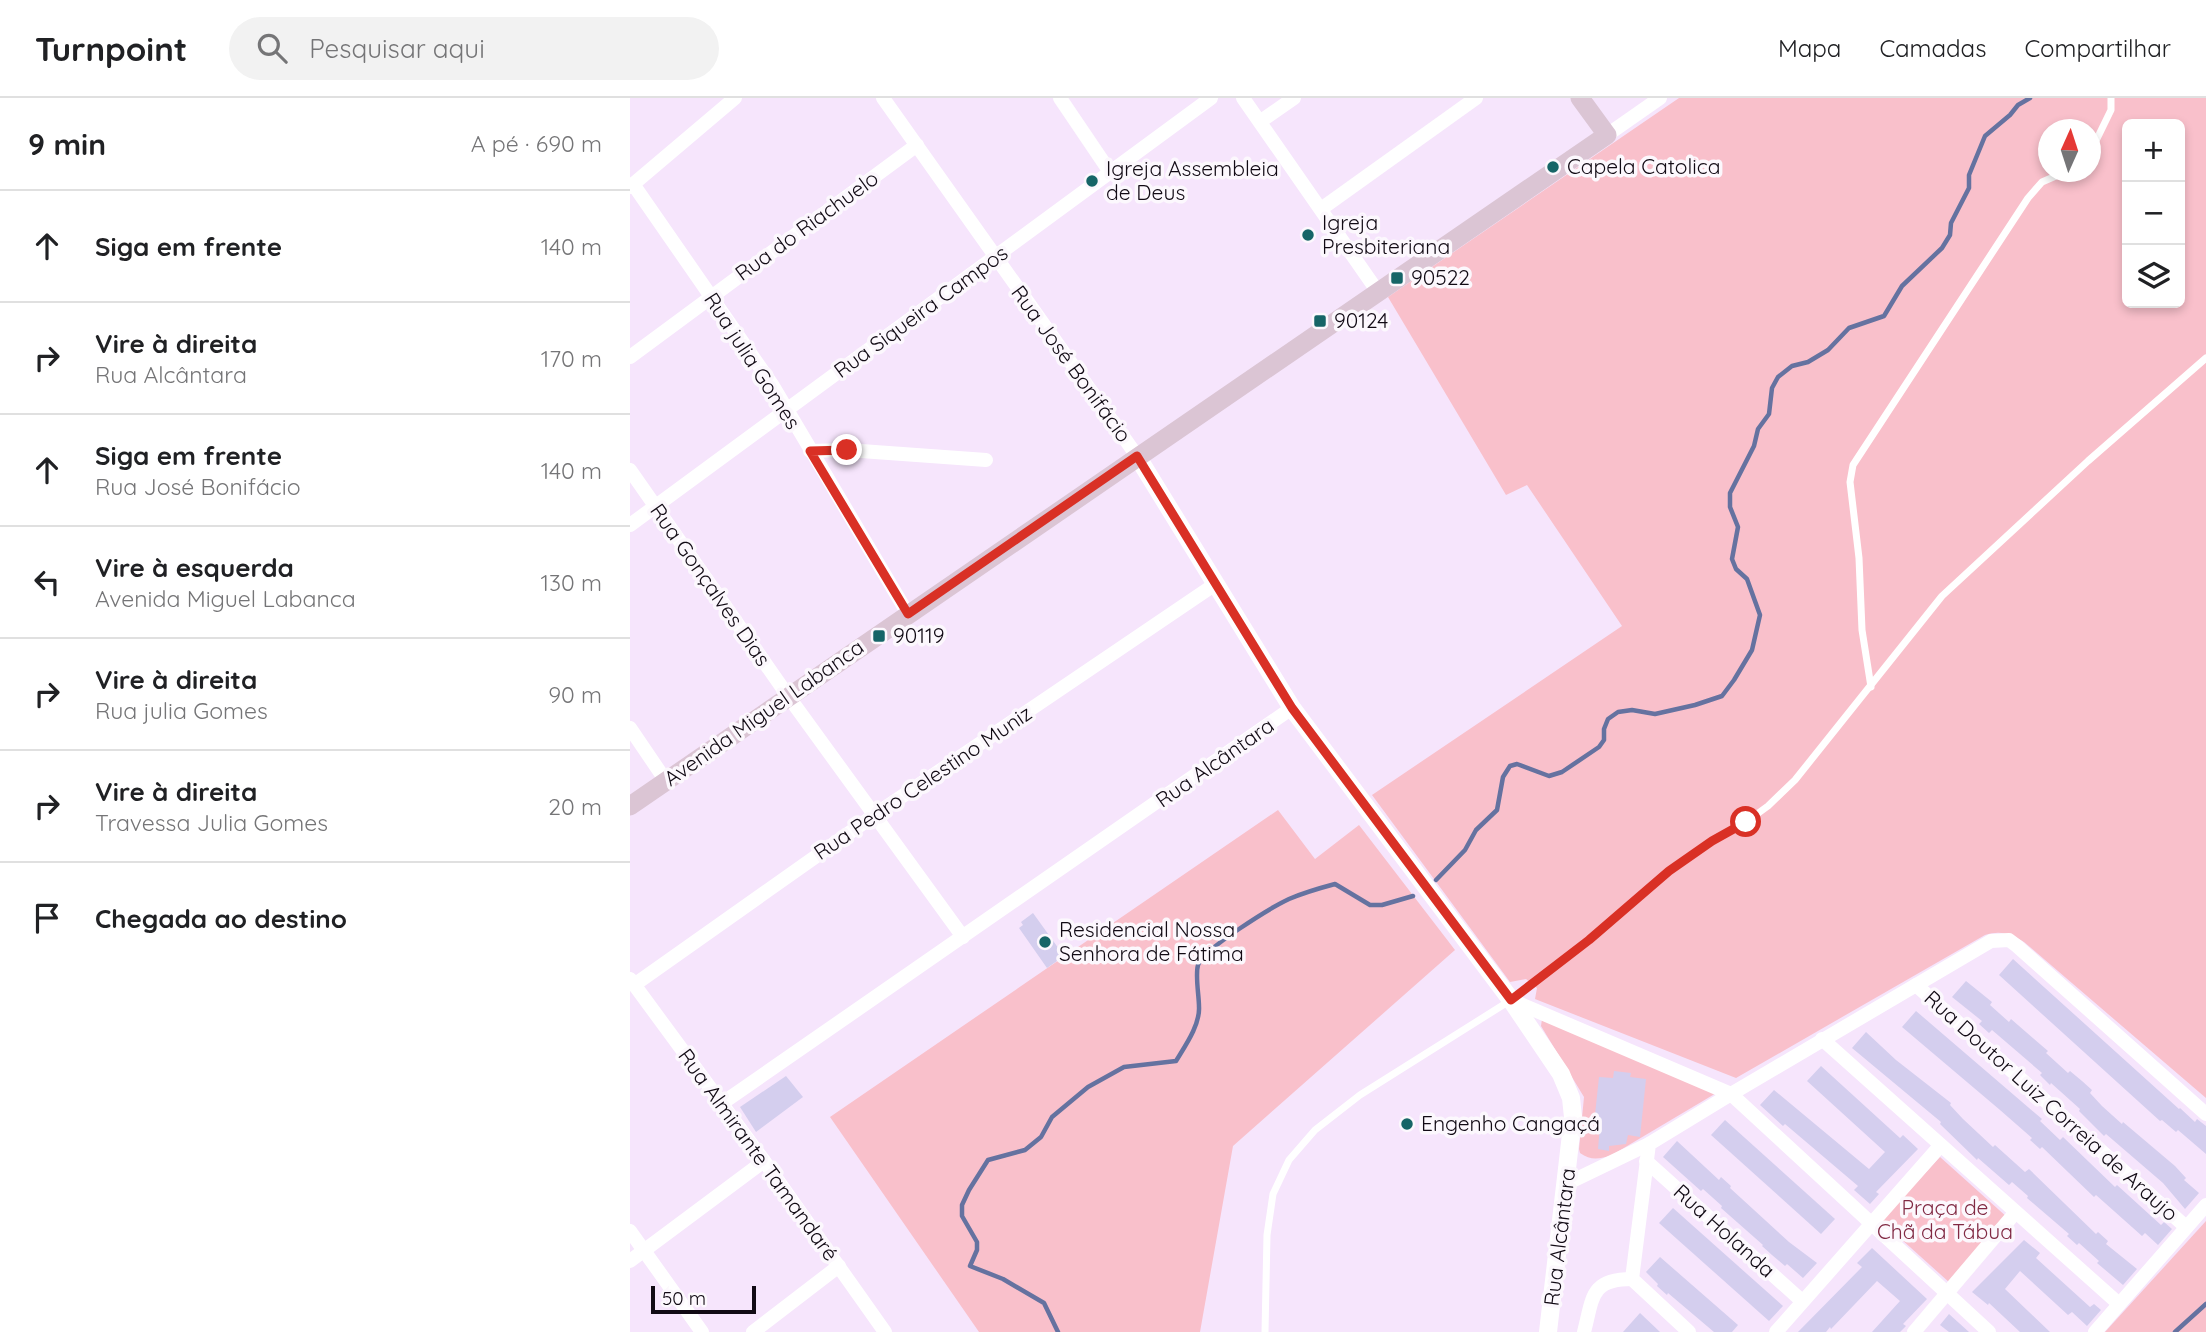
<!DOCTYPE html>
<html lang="pt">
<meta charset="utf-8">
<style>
body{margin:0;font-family:Quicksand,sans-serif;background:#f2f2f2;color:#202124}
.controls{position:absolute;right:21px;top:21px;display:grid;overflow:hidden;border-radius:10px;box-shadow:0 4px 10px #0003}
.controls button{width:63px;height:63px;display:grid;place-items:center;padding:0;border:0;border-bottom:2px solid #e0e0e0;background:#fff;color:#202124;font:35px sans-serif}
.compass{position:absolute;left:1408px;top:21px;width:63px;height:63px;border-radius:50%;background:#fff;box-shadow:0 4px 10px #0003;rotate:3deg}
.scale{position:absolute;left:21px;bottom:18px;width:105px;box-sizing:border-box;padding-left:7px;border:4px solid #110a14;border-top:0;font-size:19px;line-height:24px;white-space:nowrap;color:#110a14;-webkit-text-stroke:5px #fcf8fd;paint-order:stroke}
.stop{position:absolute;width:21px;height:21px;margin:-16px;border:5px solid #d93025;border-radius:50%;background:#fff}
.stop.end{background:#d93025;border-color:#fff;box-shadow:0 2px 7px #0008}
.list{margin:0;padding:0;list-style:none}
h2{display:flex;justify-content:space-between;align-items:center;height:91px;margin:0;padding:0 28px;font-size:30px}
h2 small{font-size:23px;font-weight:400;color:#757577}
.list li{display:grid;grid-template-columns:46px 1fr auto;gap:21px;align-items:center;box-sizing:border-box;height:112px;padding:0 28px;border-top:2px solid #e0e0e0}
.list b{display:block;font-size:26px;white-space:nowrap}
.list p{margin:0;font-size:23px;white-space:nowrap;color:#757577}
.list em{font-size:23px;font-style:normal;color:#757577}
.icon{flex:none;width:38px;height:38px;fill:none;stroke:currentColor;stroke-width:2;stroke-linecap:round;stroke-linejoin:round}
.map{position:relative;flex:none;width:1576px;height:1234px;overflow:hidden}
header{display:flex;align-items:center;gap:42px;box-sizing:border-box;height:98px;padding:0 35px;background:#fff;border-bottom:2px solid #e0e0e0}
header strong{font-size:33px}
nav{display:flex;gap:38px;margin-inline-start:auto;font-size:24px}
.search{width:490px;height:63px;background:#f2f2f2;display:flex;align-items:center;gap:18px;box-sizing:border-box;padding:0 24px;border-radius:38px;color:#757577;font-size:26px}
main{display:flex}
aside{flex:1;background:#fff}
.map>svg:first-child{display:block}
.green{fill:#f9c0cb;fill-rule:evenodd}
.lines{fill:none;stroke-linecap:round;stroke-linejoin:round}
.stream{stroke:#6572a0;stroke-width:4.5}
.building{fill:#d4ceee}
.service{stroke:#fff;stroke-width:7}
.minor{stroke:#fff;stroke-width:14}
.tertiary{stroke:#fff;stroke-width:18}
.secondary{stroke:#dbc5d4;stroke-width:19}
.route{stroke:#d93025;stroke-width:9}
.poi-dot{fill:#166567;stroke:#fcf8fd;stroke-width:2.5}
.labels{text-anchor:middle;stroke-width:7;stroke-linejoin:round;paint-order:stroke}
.poi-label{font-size:21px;fill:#110a14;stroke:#fcf8fd;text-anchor:start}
.street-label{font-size:21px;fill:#110a14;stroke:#fcf8fd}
.park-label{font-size:21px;fill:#812943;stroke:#fcf8fd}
</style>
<header>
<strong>Turnpoint</strong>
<div class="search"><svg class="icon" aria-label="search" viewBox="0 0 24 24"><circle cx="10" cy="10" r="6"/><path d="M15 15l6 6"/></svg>Pesquisar aqui</div>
<nav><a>Mapa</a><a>Camadas</a><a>Compartilhar</a></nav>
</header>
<main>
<aside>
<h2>9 min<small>A pé · 690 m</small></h2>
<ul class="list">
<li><svg class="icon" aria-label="ahead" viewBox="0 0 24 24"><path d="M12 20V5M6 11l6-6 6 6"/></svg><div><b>Siga em frente</b></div><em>140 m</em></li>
<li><svg class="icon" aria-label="right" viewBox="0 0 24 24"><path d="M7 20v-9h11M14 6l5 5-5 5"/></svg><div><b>Vire à direita</b><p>Rua Alcântara</p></div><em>170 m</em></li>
<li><svg class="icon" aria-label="ahead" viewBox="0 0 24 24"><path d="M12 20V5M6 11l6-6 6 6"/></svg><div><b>Siga em frente</b><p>Rua José Bonifácio</p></div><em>140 m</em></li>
<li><svg class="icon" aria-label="left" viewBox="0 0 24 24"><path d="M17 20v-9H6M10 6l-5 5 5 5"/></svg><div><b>Vire à esquerda</b><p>Avenida Miguel Labanca</p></div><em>130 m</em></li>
<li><svg class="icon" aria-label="right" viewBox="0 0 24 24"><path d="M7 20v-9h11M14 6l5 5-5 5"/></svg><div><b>Vire à direita</b><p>Rua julia Gomes</p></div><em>90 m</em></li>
<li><svg class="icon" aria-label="right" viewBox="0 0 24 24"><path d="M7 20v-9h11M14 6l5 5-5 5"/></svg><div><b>Vire à direita</b><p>Travessa Julia Gomes</p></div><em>20 m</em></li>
<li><svg class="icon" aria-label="arrive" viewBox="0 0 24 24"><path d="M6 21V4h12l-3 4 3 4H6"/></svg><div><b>Chegada ao destino</b></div></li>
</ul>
</aside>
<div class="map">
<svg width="1576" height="1234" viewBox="0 0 1576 1234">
<rect width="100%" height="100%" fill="#f6e5fc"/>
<g class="green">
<path d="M1049,0H1576V1000L1394,844C1381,836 1371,832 1355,837L1106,980L910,903L905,901L907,890L896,881L880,884L742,697L992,528L897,387L876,397L758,199ZM1497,26H1550V205H1497ZM1419,32H1461V74H1419Z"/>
<path d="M648,712L685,761L729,727L825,852L603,1048L570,1234H349L200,1019Z"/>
<path d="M912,921L1088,994L982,1057C970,1061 961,1063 950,1055L949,1051L954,999L911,928Z"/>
<path d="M1310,1059L1378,1120L1320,1185L1251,1123Z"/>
<path d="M1576,1123V1234H1475Z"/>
</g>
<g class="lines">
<g class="stream">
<path d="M806,782L835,752L846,732L867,712L873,679L880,668L887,666L919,678L932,674L969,649L974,642V631L978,621L988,614L1002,612L1025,616L1065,607L1092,598L1104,582L1122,552L1130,517L1117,481L1106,471L1102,461L1108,429L1100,409V395L1124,348L1128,331L1139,316L1142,290L1148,279L1162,268L1178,264L1198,252L1219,230L1254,218L1272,188L1312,150L1320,137L1321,125L1339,90V77L1355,38L1380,17L1388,7L1400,0"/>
<path d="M428,1234L414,1205L373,1181L340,1168L347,1152V1144L332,1118V1107L339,1092L358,1062L395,1052L411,1039L422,1019L458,989L494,969L546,963C555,948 570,927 569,909C569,897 565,878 568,867C573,851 642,809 659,801C673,795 690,790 705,786L740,807H752L783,798"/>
<path d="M1545,1234L1576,1206"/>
</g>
</g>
<g class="building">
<path d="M403,815L434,858L417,870L389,830L393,827L391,824Z"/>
<path d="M1383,861L1549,1011L1550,1010L1565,1024L1567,1021L1576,1028V1056L1548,1032L1546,1034L1532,1022L1530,1023L1369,877Z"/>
<path d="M1336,883L1362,904L1360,907L1379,924L1381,921L1418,953L1416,955L1438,975L1440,973L1452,983L1462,992L1460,995L1472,1008L1492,1026L1493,1024L1545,1068L1556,1080L1554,1082L1569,1095L1555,1111L1533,1085L1476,1036L1474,1038L1449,1013L1450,1011L1421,985L1420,987L1410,977L1412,975L1362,932L1359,935L1349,926L1352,923L1322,899Z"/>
<path d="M1286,913L1412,1021L1410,1023L1430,1042L1433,1039L1485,1089L1487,1087L1531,1127L1534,1124L1542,1131L1528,1147L1515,1135L1512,1138L1466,1097L1464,1099L1412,1049L1410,1051L1400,1042L1402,1040L1370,1012L1272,929Z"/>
<path d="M1236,934L1266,962L1321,1005L1320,1007L1333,1021L1363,1049L1365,1047L1395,1074L1399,1071L1466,1136L1468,1134L1478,1143L1476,1146L1507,1171L1493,1187L1467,1165L1469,1163L1449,1145L1447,1147L1437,1138L1439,1136L1397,1100L1398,1098L1382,1084L1379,1087L1348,1060L1347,1062L1310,1026L1311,1024L1222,950Z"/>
<path d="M1191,968L1270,1040L1273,1037L1288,1051L1246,1094L1249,1096L1240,1106L1224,1092L1228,1088L1155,1026L1153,1028L1130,1007L1144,992L1239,1071L1255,1054L1177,983Z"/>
<path d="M984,973L1001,975L1000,979L1016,981L1010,1039L998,1037L996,1046L979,1048V1053L968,1051L970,1027L964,1026L969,979L983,980Z"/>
<path d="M156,978L173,999L126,1034L110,1009Z"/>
<path d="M1095,1022L1205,1121L1191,1136L1081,1037Z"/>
<path d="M1047,1043L1089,1082L1091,1079L1101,1088L1100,1090L1159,1144L1187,1165L1173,1180L1157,1166L1155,1168L1142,1157L1132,1148L1133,1147L1091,1110L1092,1108L1073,1091L1071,1093L1033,1059Z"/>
<path d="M1043,1110L1153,1208L1139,1223L1029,1125Z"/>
<path d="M1394,1142L1410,1155L1406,1160L1460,1209L1464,1206L1471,1212L1457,1228L1442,1214L1438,1217L1390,1173L1375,1191L1420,1234H1390L1359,1205L1358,1207L1342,1194Z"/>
<path d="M1242,1150L1297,1201L1273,1226L1276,1228L1270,1234H1242L1270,1203L1247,1183L1201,1231L1200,1229L1196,1234H1168L1232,1169L1227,1165Z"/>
<path d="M1030,1159L1108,1227L1102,1234H1084L1038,1195L1037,1197L1027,1188L1028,1186L1016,1174Z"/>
<path d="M1010,1215L1030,1234H993Z"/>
<path d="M1319,1216L1339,1234H1319L1310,1227Z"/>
</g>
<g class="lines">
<g class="service">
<path d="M1461,53L1481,12V0"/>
<path d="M1241,589L1232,532L1229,460L1220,384L1223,367L1398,100L1412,84L1435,74"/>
<path d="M635,1234L637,1137L643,1096L659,1062L685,1032L730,997L881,902L959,842L1039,773L1082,743L1116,724L1138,708L1165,682L1312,498L1458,363L1576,260"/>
</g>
<g class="minor">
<path d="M253,0L507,358"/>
<path d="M430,0L480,74"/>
<path d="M613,0L748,194"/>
<path d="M631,23L664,0"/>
<path d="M977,37L1030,0"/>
<path d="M3,86L143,288L278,516"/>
<path d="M0,89L105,0"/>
<path d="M691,111L846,0"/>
<path d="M0,259L287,47"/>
<path d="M180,353L217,352L356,362"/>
<path d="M0,372L158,598L333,839"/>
<path d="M0,427L581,0"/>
<path d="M0,630L36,683"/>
<path d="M0,881L134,1063L255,1234"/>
<path d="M4,887L246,716L584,487"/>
<path d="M1286,887L1556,1129"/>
<path d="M881,902L1101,996L1359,1234"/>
<path d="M1192,941L1489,1206"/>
<path d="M91,1006L662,610"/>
<path d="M1016,1063L1172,1203"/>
<path d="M936,1086L1019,1046"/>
<path d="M0,1133L72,1234"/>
<path d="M0,1163L134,1063"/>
<path d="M123,1234L209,1168"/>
<path d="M954,1234C963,1200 960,1181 1002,1181"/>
<path d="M1059,1234L1002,1181L1019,1046L1101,996L1361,843L1379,842L1387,848L1576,1016"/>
<path d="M1146,1234L1310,1048"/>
<path d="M1284,1234L1385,1115"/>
<path d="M1465,1234L1576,1107"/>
</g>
<path class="tertiary" d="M507,358L662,610L881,902L931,976L941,1000L943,1019L918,1234"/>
<path class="secondary" d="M0,708L977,37L950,0"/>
</g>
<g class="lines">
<path class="route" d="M217,352L180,353L278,516L507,358L662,610L881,902L959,842L1039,773L1082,743L1116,724"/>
</g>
<g class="poi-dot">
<circle cx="923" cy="69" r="7"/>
<circle cx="462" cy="83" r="7"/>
<circle cx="678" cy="137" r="7"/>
<rect x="760" y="173" width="14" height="14" rx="3.5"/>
<rect x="683" y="216" width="14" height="14" rx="3.5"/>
<rect x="242" y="531" width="14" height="14" rx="3.5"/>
<circle cx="415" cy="844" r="7"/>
<circle cx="777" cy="1026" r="7"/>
</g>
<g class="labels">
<g class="poi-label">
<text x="937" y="76">Capela Catolica</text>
<text x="476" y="78">Igreja Assembleia<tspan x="476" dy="24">de Deus</tspan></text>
<text x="692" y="132">Igreja<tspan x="692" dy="24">Presbiteriana</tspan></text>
<text x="781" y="187">90522</text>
<text x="704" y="230">90124</text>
<text x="263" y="545">90119</text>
<text x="429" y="839">Residencial Nossa<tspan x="429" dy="24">Senhora de Fátima</tspan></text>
<text x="791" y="1033">Engenho Cangaçá</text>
</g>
<g class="street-label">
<text transform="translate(177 128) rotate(-36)" y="7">Rua do Riachuelo</text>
<text transform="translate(291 214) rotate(-36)" y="7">Rua Siqueira Campos</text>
<text transform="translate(122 263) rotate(57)" y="7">Rua julia Gomes</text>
<text transform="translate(441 266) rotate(54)" y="7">Rua José Bonifácio</text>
<text transform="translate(80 487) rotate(55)" y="7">Rua Gonçalves Dias</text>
<text transform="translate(134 615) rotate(-35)" y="7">Avenida Miguel Labanca</text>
<text transform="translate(585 665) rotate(-35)" y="7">Rua Alcântara</text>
<text transform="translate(293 685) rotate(-34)" y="7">Rua Pedro Celestino Muniz</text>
<text transform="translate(1421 1008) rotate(42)" y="7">Rua Doutor Luiz Correia de Araujo</text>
<text transform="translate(128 1057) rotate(54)" y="7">Rua Almirante Tamandaré</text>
<text transform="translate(1094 1133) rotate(42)" y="7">Rua Holanda</text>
<text transform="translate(930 1139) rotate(-83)" y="7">Rua Alcântara</text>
</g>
<g class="park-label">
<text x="1315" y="1117">Praça de<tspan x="1315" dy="24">Chã da Tábua</tspan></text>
</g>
</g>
</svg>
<div class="controls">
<button>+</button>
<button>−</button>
<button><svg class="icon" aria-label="layers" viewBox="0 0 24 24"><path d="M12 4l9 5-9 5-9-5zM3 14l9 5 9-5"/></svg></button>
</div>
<svg class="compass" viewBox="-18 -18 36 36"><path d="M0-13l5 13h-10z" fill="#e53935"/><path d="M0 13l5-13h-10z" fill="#757577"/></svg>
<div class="scale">50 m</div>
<div class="stop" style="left:1116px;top:724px"></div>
<div class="stop end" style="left:217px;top:352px"></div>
</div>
</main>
